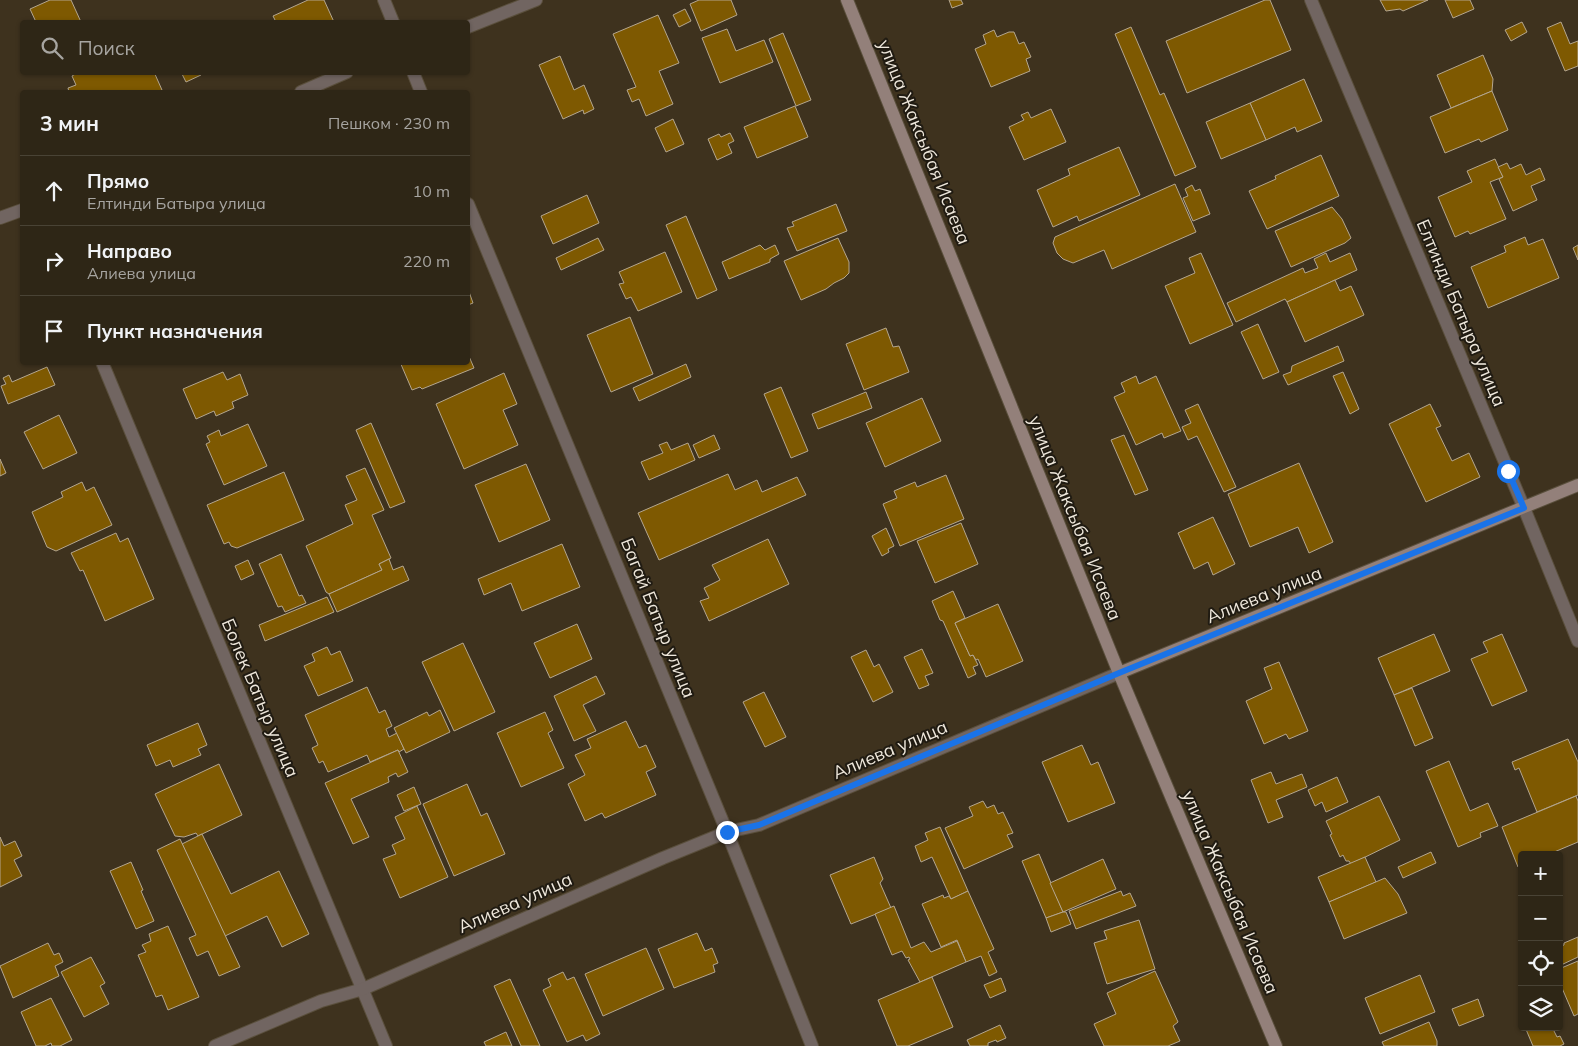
<!DOCTYPE html>
<html lang="ru">
<meta charset="utf-8">
<style>
body{margin:0;font-family:Mulish,sans-serif;background:#3a3223;color:#f1f3f6}
.controls{position:absolute;right:15px;bottom:15px;display:grid;overflow:hidden;border-radius:5px;box-shadow:0 1px 4px #0004}
.controls button{width:45px;height:45px;display:grid;place-items:center;padding:0;border:0;border-bottom:1px solid #494335;background:#2e2616;color:#f1f3f6;font:25px sans-serif}
.stop{position:absolute;width:15px;height:15px;margin:-11px;border:4px solid #1a73e8;border-radius:50%;background:#fff}
.stop.end{background:#1a73e8;border-color:#fff;box-shadow:0 1px 5px #0008}
.list{margin:0;padding:0;list-style:none}
h2{display:flex;justify-content:space-between;align-items:center;height:65px;margin:0;padding:0 20px;font-size:21px}
h2 small{font-size:16px;font-weight:400;color:#a7a5a1}
.list li{display:grid;grid-template-columns:32px 1fr auto;gap:15px;align-items:center;box-sizing:border-box;height:70px;padding:0 20px;border-top:1px solid #494335}
.list b{display:block;font-size:19px;white-space:nowrap}
.list p{margin:0;font-size:16px;white-space:nowrap;color:#a7a5a1}
.list em{font-size:16px;font-style:normal;color:#a7a5a1}
.icon{flex:none;width:28px;height:28px;fill:none;stroke:currentColor;stroke-width:2;stroke-linecap:round;stroke-linejoin:round}
.map{position:relative;flex:none;width:1578px;height:1046px;overflow:hidden}
.search{position:absolute;background:#2e2616;box-shadow:0 1px 4px #0004;left:20px;top:20px;width:450px;height:55px;display:flex;align-items:center;gap:12px;box-sizing:border-box;padding:0 18px;border-radius:5px;color:#a7a5a1;font-size:19px}
.panel{position:absolute;background:#2e2616;box-shadow:0 1px 4px #0004;left:20px;top:90px;width:450px;height:275px;border-radius:5px}
.map>svg:first-child{display:block}
.building{fill:#7e5901;stroke:#b4a68f}
.lines{fill:none;stroke-linecap:round;stroke-linejoin:round}
.street-casing{stroke:#5a4f3c;stroke-width:14}
.secondary-casing{stroke:#5a4f3c;stroke-width:14}
.street{stroke:#716561;stroke-width:12}
.secondary{stroke:#93807a;stroke-width:12}
.route{stroke:#1a73e8;stroke-width:6}
.labels{text-anchor:middle;stroke-width:4;stroke-linejoin:round;paint-order:stroke}
.street-label{font-size:18px;fill:#efe8dc;stroke:#201b12}
</style>
<div class="map">
<svg width="1578" height="1046" viewBox="0 0 1578 1046">
<rect width="100%" height="100%" fill="#3e321e"/>
<g class="building">
<path d="M50,0H71L81,22H36L30,9Z"/>
<path d="M308,0H324L334,22H276L273,16Z"/>
<path d="M699,0H731L737,15L701,31L690,4Z"/>
<path d="M949,0H961L963,4L952,8Z"/>
<path d="M1265,0H1270L1291,50L1187,93L1166,41Z"/>
<path d="M1380,0H1428L1403,11L1400,9L1386,11Z"/>
<path d="M1445,0H1470L1474,9L1453,18Z"/>
<path d="M685,9L691,21L679,27L673,15Z"/>
<path d="M658,15L679,63L659,71L673,104L646,116L639,99L632,102L627,90L636,87L613,34Z"/>
<path d="M1522,22L1527,32L1511,41L1505,30Z"/>
<path d="M1561,22L1570,44L1578,41V66L1565,71L1547,28Z"/>
<path d="M1131,27L1160,95L1164,93L1196,167L1175,176L1115,34Z"/>
<path d="M727,29L736,51L764,40L773,62L720,83L702,38Z"/>
<path d="M994,30L997,37L1009,32H1014L1019,44L1024,42L1031,57L1026,59L1030,71L991,87L975,49L986,44L983,35Z"/>
<path d="M783,33L811,100L796,106L769,39Z"/>
<path d="M1483,55L1493,79L1492,91L1451,108L1437,75Z"/>
<path d="M560,56L574,90L584,85L594,109L584,114L583,110L563,119L539,65Z"/>
<path d="M79,72H154L162,90L156,92H69L68,88L76,85L72,76Z"/>
<path d="M181,72H200L201,75L186,82Z"/>
<path d="M1304,79L1322,121L1297,132L1295,127L1266,140L1250,103Z"/>
<path d="M1492,91L1508,130L1481,142L1479,139L1445,153L1430,117Z"/>
<path d="M1250,103L1266,140L1221,159L1206,122Z"/>
<path d="M795,106L808,137L757,158L744,127Z"/>
<path d="M1051,109L1066,142L1024,160L1009,127L1024,120L1021,115L1028,112L1031,118Z"/>
<path d="M673,119L684,144L666,152L655,128Z"/>
<path d="M730,133L734,141L728,144L732,153L717,160L708,139L719,134L721,137Z"/>
<path d="M1119,147L1140,195L1079,221L1077,216L1053,227L1037,190L1070,175L1068,169Z"/>
<path d="M1321,155L1339,196L1267,229L1249,191L1276,179L1275,176Z"/>
<path d="M1495,159L1503,177L1490,182L1506,219L1470,234L1468,231L1455,237L1438,197L1472,182L1467,171Z"/>
<path d="M1507,163L1510,169L1521,164L1526,175L1540,168L1545,180L1531,186L1537,200L1513,211L1499,179L1503,177L1498,167Z"/>
<path d="M1175,184L1196,232L1112,269L1104,250L1073,263L1063,259L1057,253L1053,243L1055,237Z"/>
<path d="M1192,185L1195,191L1200,189L1210,214L1193,221L1183,198L1188,196L1185,189Z"/>
<path d="M587,195L599,223L553,244L541,216Z"/>
<path d="M836,204L847,231L797,251L787,228L794,226L792,222Z"/>
<path d="M1332,207L1342,219L1351,238L1345,243L1291,267L1275,231Z"/>
<path d="M686,216L717,290L697,299L666,225Z"/>
<path d="M1525,237L1528,245L1543,239L1559,278L1488,308L1471,267L1506,252L1504,246Z"/>
<path d="M598,238L604,250L561,270L556,258Z"/>
<path d="M838,238L849,262V273L844,278L834,283L826,289L801,300L784,261Z"/>
<path d="M760,245L765,250L775,245L779,254L770,259V262L729,279L722,262Z"/>
<path d="M1578,245V260L1573,248Z"/>
<path d="M665,252L682,292L638,311L631,297L626,299L619,284L624,283L619,272Z"/>
<path d="M1201,253L1233,325L1190,344L1165,286L1195,273L1189,258Z"/>
<path d="M1326,253L1330,262L1350,253L1357,270L1287,302L1285,299L1236,322L1227,303L1303,268L1305,273L1318,268L1314,259Z"/>
<path d="M1335,280L1340,291L1351,286L1364,315L1305,342L1287,302Z"/>
<path d="M468,289L473,303L468,305Z"/>
<path d="M630,317L653,374L611,392L587,335Z"/>
<path d="M1258,324L1279,372L1263,379L1241,332Z"/>
<path d="M886,328L893,347L899,346L909,372L864,390L846,344Z"/>
<path d="M1338,346L1344,361L1288,385L1283,375L1291,372L1292,366Z"/>
<path d="M468,354L474,368L422,389L420,387L412,390L400,362H468Z"/>
<path d="M686,364L691,377L639,401L633,388Z"/>
<path d="M47,367L55,385L8,404L1,386L6,384L3,378L9,375L12,382Z"/>
<path d="M223,372L227,380L240,374L248,395L232,402L234,408L216,416L214,411L196,419L183,389Z"/>
<path d="M1343,372L1359,409L1350,414L1333,376Z"/>
<path d="M504,373L517,404L503,410L518,445L464,469L436,404Z"/>
<path d="M1136,376L1139,384L1156,376L1181,431L1164,438L1162,433L1136,445L1114,397L1125,392L1121,383Z"/>
<path d="M781,387L808,451L791,458L764,394Z"/>
<path d="M866,392L872,408L818,429L812,414Z"/>
<path d="M922,398L941,441L885,467L866,423Z"/>
<path d="M1198,404L1236,487L1224,492L1197,436L1188,440L1182,427L1191,423L1185,410Z"/>
<path d="M1430,404L1441,426L1436,428L1452,461L1469,453L1480,477L1426,502L1389,424Z"/>
<path d="M59,415L77,453L43,469L24,432Z"/>
<path d="M371,423L405,502L390,508L356,430Z"/>
<path d="M248,424L267,466L224,485L206,444L210,442L207,436L219,430L221,436Z"/>
<path d="M714,435L720,449L699,458L693,445Z"/>
<path d="M1124,435L1148,490L1135,495L1111,440Z"/>
<path d="M667,442L671,450L688,443L695,460L649,480L641,462L663,453L659,445Z"/>
<path d="M0,459L6,473L0,476Z"/>
<path d="M1299,463L1333,542L1309,553L1298,527L1250,547L1228,494Z"/>
<path d="M526,464L550,520L499,542L475,485Z"/>
<path d="M365,468L384,510L372,515L391,558L379,564L382,570L329,594L326,592L306,546L353,524L345,505L357,500L346,476Z"/>
<path d="M284,472L304,520L237,548L231,546L229,542L224,544L207,505Z"/>
<path d="M728,474L735,490L757,480L762,492L797,477L806,495L659,560L638,513Z"/>
<path d="M946,475L964,519L900,546L883,504L897,498L894,491L915,482L917,487Z"/>
<path d="M82,482L86,491L94,487L112,525L56,551L47,547L32,512L63,497L61,492Z"/>
<path d="M1213,517L1235,564L1213,575L1208,562L1194,569L1178,533Z"/>
<path d="M961,523L978,564L935,583L917,541Z"/>
<path d="M886,528L894,546L888,549L889,552L882,556L872,536Z"/>
<path d="M116,533L120,542L128,538L154,599L105,621L83,570L80,571L71,553Z"/>
<path d="M768,539L789,584L709,621L700,601L709,598L704,588L720,580L712,565Z"/>
<path d="M562,544L580,587L522,611L511,583L484,595L478,579Z"/>
<path d="M281,554L299,596L302,595L306,603L285,612L282,606L278,607L259,564Z"/>
<path d="M389,559L393,570L403,566L409,580L337,612L329,594L382,570L379,564Z"/>
<path d="M248,560L254,574L241,580L235,566Z"/>
<path d="M953,591L965,618L955,623L970,656L973,655L978,665L973,667L976,674L968,678L943,621L940,620L932,601Z"/>
<path d="M327,597L334,612L265,641L259,625Z"/>
<path d="M998,604L1023,661L986,677L978,659L976,660L973,655L970,656L955,623Z"/>
<path d="M577,624L592,659L550,678L534,643Z"/>
<path d="M1434,634L1450,671L1394,695L1378,658Z"/>
<path d="M1502,634L1527,691L1492,706L1471,659L1488,652L1483,642Z"/>
<path d="M463,643L495,712L454,731L422,662Z"/>
<path d="M327,647L331,655L340,651L353,681L318,696L304,666L315,661L312,654Z"/>
<path d="M922,649L933,673L925,676L929,685L919,689L904,657Z"/>
<path d="M866,650L874,667L879,664L893,692L873,702L851,657Z"/>
<path d="M1279,662L1308,731L1289,739L1286,734L1264,744L1246,701L1272,689L1264,668Z"/>
<path d="M596,676L605,694L583,705L596,731L574,741L554,696Z"/>
<path d="M367,687L379,713L385,710L392,726L386,729L389,737L397,733L404,749L399,752L398,750L370,762L367,755L328,772L323,761L319,763L312,748L318,745L305,715Z"/>
<path d="M1412,688L1433,738L1415,746L1394,695Z"/>
<path d="M764,692L786,737L765,747L743,702Z"/>
<path d="M440,710L450,732L406,753L394,728L427,712L429,716Z"/>
<path d="M545,712L553,730L548,733L564,768L521,787L497,733Z"/>
<path d="M626,721L639,748L646,745L656,767L646,772L656,795L605,818L602,813L585,821L568,784L585,775L575,755L591,748L587,739Z"/>
<path d="M198,723L207,745L198,749L201,755L173,767L170,760L156,766L147,745Z"/>
<path d="M1568,739L1578,762V795L1537,812L1519,768L1515,770L1512,762Z"/>
<path d="M1082,745L1091,765L1098,762L1115,803L1068,822L1042,762Z"/>
<path d="M398,750L408,772L398,777L396,773L388,777L389,782L351,799L369,837L353,844L325,783Z"/>
<path d="M1449,761L1470,811L1488,803L1498,826L1480,833L1481,837L1458,847L1426,771Z"/>
<path d="M219,764L242,815L198,836L196,833L184,837L175,836L155,794Z"/>
<path d="M1271,772L1276,784L1302,774L1307,787L1276,800L1283,817L1268,823L1251,780Z"/>
<path d="M1337,777L1348,802L1326,812L1322,802L1315,806L1308,790Z"/>
<path d="M467,784L481,816L487,813L505,854L454,876L423,804Z"/>
<path d="M414,787L421,804L404,811L397,795Z"/>
<path d="M1379,796L1400,840L1351,864L1349,861H1346L1343,855L1340,857L1330,835L1332,834L1326,821Z"/>
<path d="M1576,796L1578,801V842L1547,855H1522V865L1518,867L1502,827Z"/>
<path d="M983,801L987,808L994,805L998,814L1003,812L1013,833L1007,835L1013,847L964,869L945,828L973,816L969,807Z"/>
<path d="M417,806L448,877L400,898L383,859L396,854L392,845L405,839L395,817Z"/>
<path d="M940,827L968,891L951,899L932,857L921,862L915,846L928,840L925,833Z"/>
<path d="M202,834L231,894L279,871L309,934L282,947L267,916L225,936L182,844Z"/>
<path d="M0,837L4,846L15,841L22,856L14,860L22,876L0,887Z"/>
<path d="M180,839L240,967L219,976L208,951L197,956L189,938L196,935L157,850Z"/>
<path d="M1431,852L1436,863L1403,878L1398,867Z"/>
<path d="M1039,854L1063,912L1046,918L1022,861Z"/>
<path d="M874,857L883,879L880,883L891,908L851,924L830,875Z"/>
<path d="M1365,857L1376,882L1329,902L1318,877Z"/>
<path d="M1103,859L1116,889L1063,912L1050,883Z"/>
<path d="M131,862L143,890L141,891L154,921L136,929L110,871Z"/>
<path d="M1385,878L1398,894L1407,913L1344,939L1329,902Z"/>
<path d="M968,891L994,949L988,952L997,972L989,976L981,956L966,962L957,940L941,947L922,904L943,895L944,898L949,896L951,899Z"/>
<path d="M1121,891L1123,896L1130,893L1136,906L1076,929L1069,911Z"/>
<path d="M894,906L911,948L924,942L931,952L957,941L966,962L920,982L908,960L910,959L909,957L906,958L902,951L892,955L875,914Z"/>
<path d="M1063,912H1066L1071,924L1051,932L1046,918Z"/>
<path d="M1139,920L1155,969L1107,984L1094,943L1107,939L1104,931Z"/>
<path d="M168,926L199,997L168,1010L162,995L156,997L138,955L146,952L142,945L151,941L149,934Z"/>
<path d="M697,933L705,951L712,948L718,963L713,965L715,972L674,988L658,949Z"/>
<path d="M1578,937V957L1559,966V947L1564,945V943Z"/>
<path d="M48,943L54,955L59,953L63,962L55,966L59,976L13,998L0,966Z"/>
<path d="M646,948L664,989L603,1016L585,974Z"/>
<path d="M91,957L105,983L100,986L109,1004L84,1017L61,972Z"/>
<path d="M1578,961V1014L1574,1016L1559,981V969Z"/>
<path d="M1155,971L1178,1022L1173,1026L1180,1041L1168,1046H1104L1094,1024L1116,1014L1107,993Z"/>
<path d="M563,972L567,980L574,977L600,1034L586,1041L583,1035L567,1042L543,990L551,986L548,979Z"/>
<path d="M1420,975L1435,1012L1380,1034L1365,998Z"/>
<path d="M932,977L953,1027L908,1046H897L878,1000Z"/>
<path d="M1001,978L1006,991L990,998L984,985Z"/>
<path d="M510,979L540,1046H521L494,986Z"/>
<path d="M51,998L72,1040L60,1046H52L51,1043L45,1046H36L21,1012Z"/>
<path d="M1478,999L1484,1016L1459,1026L1452,1009Z"/>
<path d="M1429,1022L1437,1041V1046H1384L1382,1042Z"/>
<path d="M1000,1025L1006,1038L997,1042L996,1040L988,1043V1046H970L967,1040Z"/>
<path d="M1525,1027H1552L1557,1037L1560,1036L1564,1044L1560,1046H1533Z"/>
<path d="M506,1032L512,1046H486L484,1042Z"/>
</g>
<g class="lines">
<defs>
<g id="street">
<path d="M384,0L393,22"/>
<path d="M1311,0L1524,508L1578,641"/>
<path d="M468,27L536,0"/>
<path d="M413,72L421,92"/>
<path d="M301,92L347,72"/>
<path d="M468,204L727,832L812,1046"/>
<path d="M0,218L22,210"/>
<path d="M102,362L386,1046"/>
<path d="M215,1046L321,1001L363,989L663,858L727,832L759,825L1119,673"/>
</g>
<g id="secondary">
<path d="M847,0L1119,673L1276,1046"/>
<path d="M1119,673L1578,485"/>
</g>
</defs>
<use href="#street" class="street-casing"/>
<use href="#secondary" class="secondary-casing"/>
<use href="#street" class="street"/>
<use href="#secondary" class="secondary"/>
</g>
<g class="lines">
<path class="route" d="M727,832L759,825L1119,673L1524,508L1508,471"/>
</g>
<g class="labels">
<g class="street-label">
<text transform="translate(924 142) rotate(68)" y="6">улица Жаксыбая Исаева</text>
<text transform="translate(1461 313) rotate(67)" y="6">Елтинди Батыра улица</text>
<text transform="translate(1075 518) rotate(68)" y="6">улица Жаксыбая Исаева</text>
<text transform="translate(1264 595) rotate(-22)" y="6">Алиева улица</text>
<text transform="translate(658 618) rotate(68)" y="6">Багай Батыр улица</text>
<text transform="translate(260 698) rotate(67)" y="6">Болек Батыр улица</text>
<text transform="translate(890 750) rotate(-23)" y="6">Алиева улица</text>
<text transform="translate(1230 892) rotate(67)" y="6">улица Жаксыбая Исаева</text>
<text transform="translate(515 903) rotate(-24)" y="6">Алиева улица</text>
</g>
</g>
</svg>
<div class="controls">
<button>+</button>
<button>−</button>
<button><svg class="icon" aria-label="locate" viewBox="0 0 24 24"><circle cx="12" cy="12" r="6"/><path d="M12 2v4M12 18v4M2 12h4M18 12h4"/></svg></button>
<button><svg class="icon" aria-label="layers" viewBox="0 0 24 24"><path d="M12 4l9 5-9 5-9-5zM3 14l9 5 9-5"/></svg></button>
</div>
<div class="stop" style="left:1508px;top:471px"></div>
<div class="stop end" style="left:727px;top:832px"></div>
<div class="search"><svg class="icon" aria-label="search" viewBox="0 0 24 24"><circle cx="10" cy="10" r="6"/><path d="M15 15l6 6"/></svg>Поиск</div>
<section class="panel">
<h2>3 мин<small>Пешком · 230 m</small></h2>
<ul class="list">
<li><svg class="icon" aria-label="ahead" viewBox="0 0 24 24"><path d="M12 20V5M6 11l6-6 6 6"/></svg><div><b>Прямо</b><p>Елтинди Батыра улица</p></div><em>10 m</em></li>
<li><svg class="icon" aria-label="right" viewBox="0 0 24 24"><path d="M7 20v-9h11M14 6l5 5-5 5"/></svg><div><b>Направо</b><p>Алиева улица</p></div><em>220 m</em></li>
<li><svg class="icon" aria-label="arrive" viewBox="0 0 24 24"><path d="M6 21V4h12l-3 4 3 4H6"/></svg><div><b>Пункт назначения</b></div></li>
</ul>
</section>
</div>
